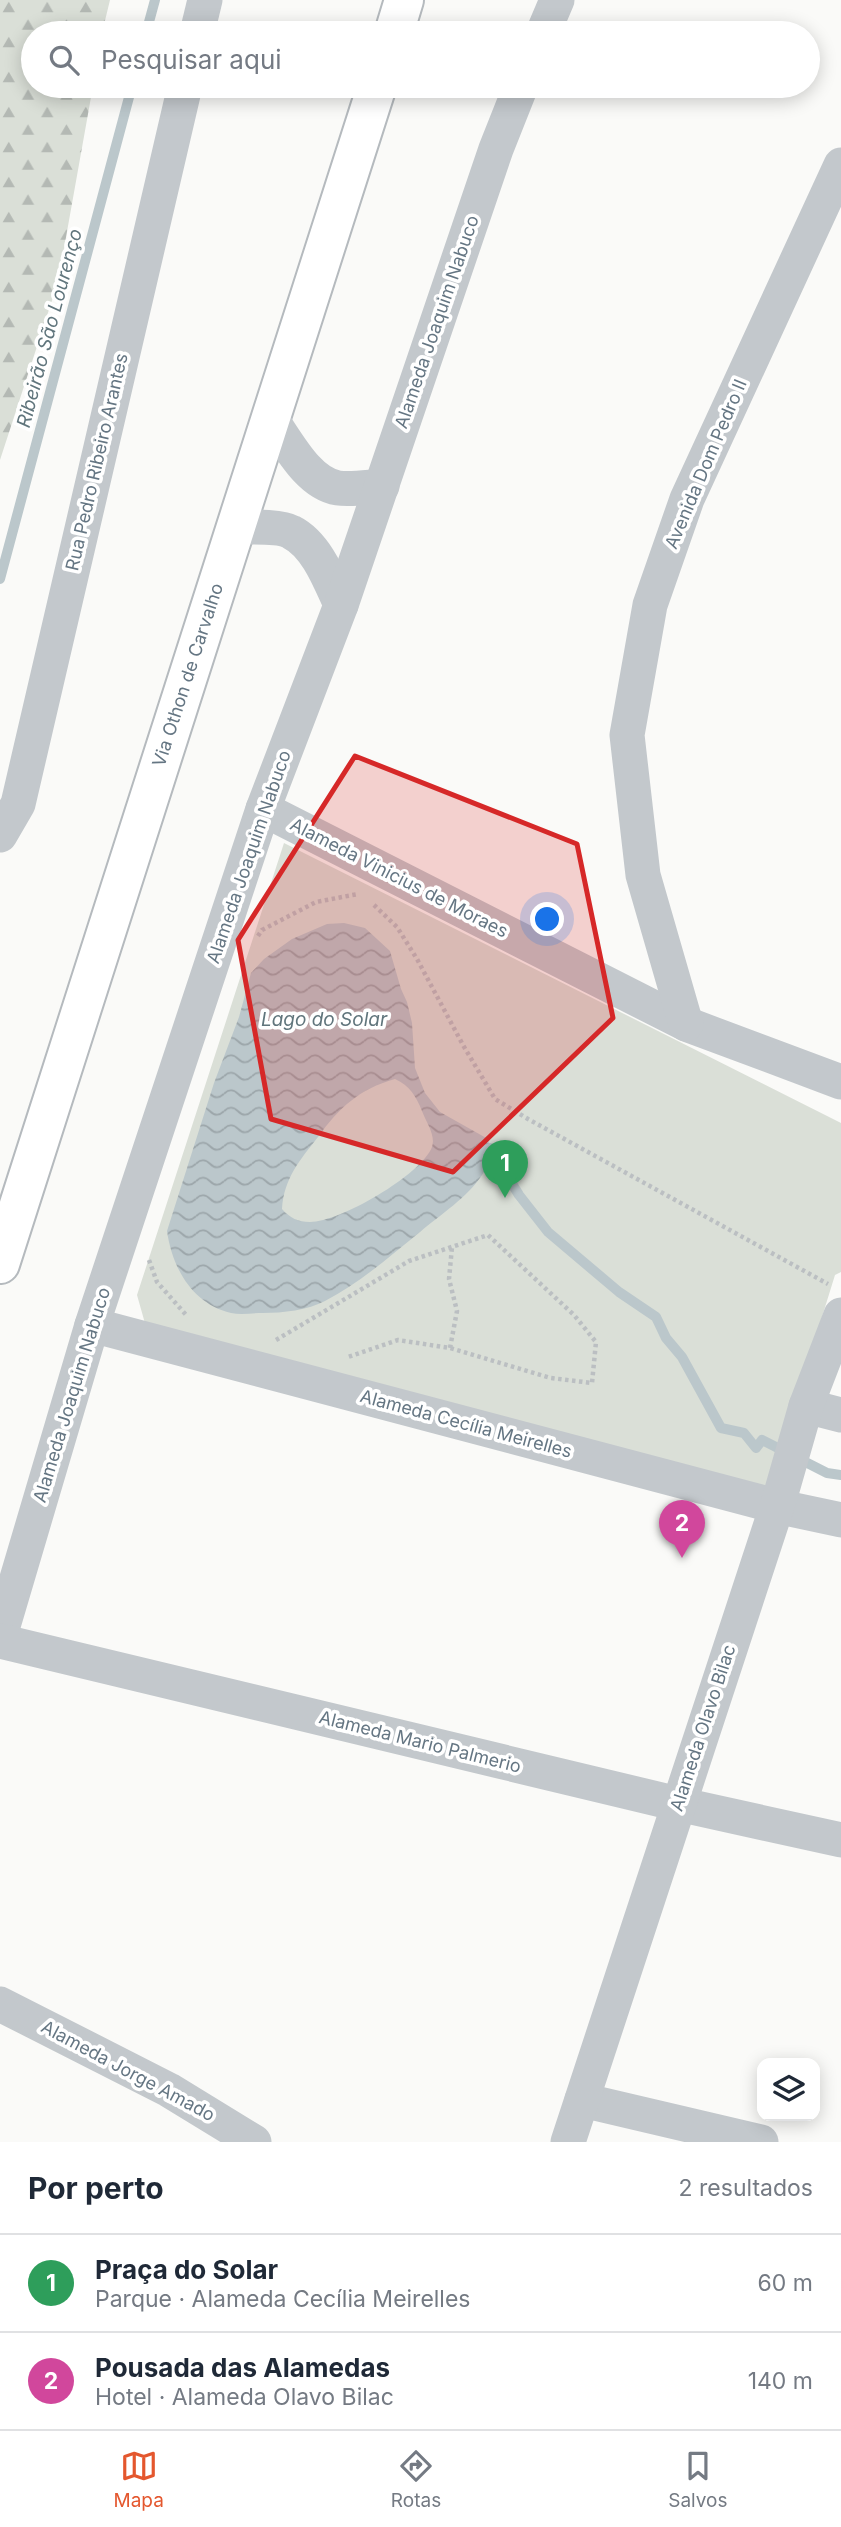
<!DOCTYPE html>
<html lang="pt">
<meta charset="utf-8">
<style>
body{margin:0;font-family:Inter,sans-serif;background:#f6f6f7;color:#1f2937}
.controls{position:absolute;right:21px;bottom:21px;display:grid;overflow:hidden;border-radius:14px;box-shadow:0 4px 18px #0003}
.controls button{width:63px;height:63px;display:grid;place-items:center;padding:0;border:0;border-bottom:2px solid #e0e1e3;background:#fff;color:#1f2937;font:35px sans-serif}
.you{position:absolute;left:548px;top:920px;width:24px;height:24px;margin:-18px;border:5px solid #fff;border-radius:50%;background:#1a73e8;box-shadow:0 0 0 10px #1a73e833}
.badge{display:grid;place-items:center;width:46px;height:46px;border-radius:50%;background:#e4572e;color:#fff;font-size:23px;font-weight:700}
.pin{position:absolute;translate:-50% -58px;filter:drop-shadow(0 2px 4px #0008)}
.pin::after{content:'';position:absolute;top:37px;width:24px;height:21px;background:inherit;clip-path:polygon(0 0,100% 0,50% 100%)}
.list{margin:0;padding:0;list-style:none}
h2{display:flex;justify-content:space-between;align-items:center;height:91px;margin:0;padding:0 28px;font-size:30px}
h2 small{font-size:23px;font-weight:400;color:#747a83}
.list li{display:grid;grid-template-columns:46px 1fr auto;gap:21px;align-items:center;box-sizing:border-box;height:98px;padding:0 28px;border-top:2px solid #e0e1e3}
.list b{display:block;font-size:26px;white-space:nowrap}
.list p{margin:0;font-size:23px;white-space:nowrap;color:#747a83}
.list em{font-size:23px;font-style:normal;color:#747a83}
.icon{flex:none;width:38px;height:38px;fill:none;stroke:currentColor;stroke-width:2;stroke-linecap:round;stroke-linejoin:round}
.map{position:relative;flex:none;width:841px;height:2142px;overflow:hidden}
.search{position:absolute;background:#fff;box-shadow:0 4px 18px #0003;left:21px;right:21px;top:21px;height:77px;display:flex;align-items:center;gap:18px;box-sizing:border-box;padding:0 24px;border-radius:38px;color:#747a83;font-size:26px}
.sheet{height:287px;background:#fff}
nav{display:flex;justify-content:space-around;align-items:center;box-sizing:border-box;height:98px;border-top:2px solid #e0e1e3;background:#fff;font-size:19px;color:#747a83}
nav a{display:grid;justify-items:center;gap:4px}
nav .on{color:#e4572e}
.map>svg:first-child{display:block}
.forest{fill:url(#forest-firs)}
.park{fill:#dadfd7}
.water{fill:url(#water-waves);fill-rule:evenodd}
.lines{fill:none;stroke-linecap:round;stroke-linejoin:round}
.stream{stroke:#bbc7cb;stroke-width:10}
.primary-casing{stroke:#b5babe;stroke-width:42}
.path{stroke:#bbbfc2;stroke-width:4.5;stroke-dasharray:3.5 3.5;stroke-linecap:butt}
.street{stroke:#c3c8cc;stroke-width:35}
.primary{stroke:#fff;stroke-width:38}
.marked{fill:#d62828;fill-opacity:0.2;stroke:#d62828;stroke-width:5;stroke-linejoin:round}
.labels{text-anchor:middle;stroke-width:7;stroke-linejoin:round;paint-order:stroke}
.street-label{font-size:18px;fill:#657683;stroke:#fff}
.water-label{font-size:19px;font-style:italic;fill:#60757c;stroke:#fff}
</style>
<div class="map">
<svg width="841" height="2142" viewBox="0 0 841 2142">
<defs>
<pattern id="forest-firs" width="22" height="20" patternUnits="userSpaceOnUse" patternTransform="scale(1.75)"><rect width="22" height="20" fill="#dadfd7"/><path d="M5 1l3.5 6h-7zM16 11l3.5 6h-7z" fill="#b4b9b4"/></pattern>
<pattern id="water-waves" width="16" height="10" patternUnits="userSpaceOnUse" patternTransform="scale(1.75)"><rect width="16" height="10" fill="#bbc7cb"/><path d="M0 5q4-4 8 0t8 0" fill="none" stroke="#9ca6aa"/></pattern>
</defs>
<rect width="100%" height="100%" fill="#fafaf8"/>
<path class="forest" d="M0,0H110L102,33H33V86H93L58,282L0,460Z"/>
<path class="park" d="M284,843L841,1123V1272L835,1275L767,1494L148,1334L137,1295Z"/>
<path class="water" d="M344,923L365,928L390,951L401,989L407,1002L412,1023L415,1068L425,1093L440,1112L488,1139C492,1153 490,1163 482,1175C468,1197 440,1215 420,1232C390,1256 360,1283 325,1301C308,1310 283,1313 263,1313C253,1313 241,1315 231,1313C192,1304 172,1267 167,1231L214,1083L239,1017L251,973L264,959L292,939L327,924ZM395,1079C410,1086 416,1096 422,1111C426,1122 436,1135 432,1147C421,1175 340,1222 310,1222C298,1222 290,1218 282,1209C284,1178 300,1160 318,1137C339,1108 359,1089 395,1079Z"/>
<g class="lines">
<g class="stream">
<path d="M146,33L155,0"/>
<path d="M0,579L132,86"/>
<path d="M490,1148L519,1195L548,1232L619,1292L656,1317L666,1338L682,1357L721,1428L744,1433L756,1448L762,1440L827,1473L841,1475"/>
</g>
<defs>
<g id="primary">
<path d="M394,33L404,0"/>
<path d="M0,1264L377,86"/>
</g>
</defs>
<use href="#primary" class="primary-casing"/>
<g class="path">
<path d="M374,905L397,927L417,959L463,1045L495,1099L528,1119L828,1284"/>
<path d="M258,936L262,930L316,902L358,894"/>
<path d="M149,1260L157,1282L187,1316"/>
<path d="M276,1340L409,1261L488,1235L574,1315L596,1342L592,1383L551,1378L450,1348L398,1340L348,1357"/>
<path d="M450,1348L457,1311L449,1279L452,1247"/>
</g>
<g class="street">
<path d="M197,33L205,0"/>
<path d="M543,33L557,0"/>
<path d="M270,418C287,441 307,483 338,488C351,490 368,487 382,486"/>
<path d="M236,527C249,527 281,526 291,532C317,545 330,581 341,605"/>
<path d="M263,809L686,1024L841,1082"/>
<path d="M0,835L18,804L185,86"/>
<path d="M686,1024L643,875L627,735L650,605L687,499L841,165"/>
<path d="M92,1325L776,1506L841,1520"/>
<path d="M806,1406L841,1415"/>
<path d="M0,1636L92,1325L263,809L341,605L496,149L521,86"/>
<path d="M0,1641L678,1804L841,1840"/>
<path d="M0,2004L169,2090L254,2142"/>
<path d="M582,2100L761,2142"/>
<path d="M568,2142L780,1497L806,1406L841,1315"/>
</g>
<use href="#primary" class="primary"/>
</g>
<path class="marked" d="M355,756L577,844L613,1018L453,1172L271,1119L238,940Z"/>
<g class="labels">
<g class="street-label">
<text transform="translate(437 322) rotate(-71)" y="6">Alameda Joaquim Nabuco</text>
<text transform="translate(97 462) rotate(-77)" y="6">Rua Pedro Ribeiro Arantes</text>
<text transform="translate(706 464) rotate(-67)" y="6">Avenida Dom Pedro II</text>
<text transform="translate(188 675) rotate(-72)" y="6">Via Othon de Carvalho</text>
<text transform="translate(249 857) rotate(-71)" y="6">Alameda Joaquim Nabuco</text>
<text transform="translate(399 878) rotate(27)" y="6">Alameda Vinicius de Moraes</text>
<text transform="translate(72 1395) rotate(-73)" y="6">Alameda Joaquim Nabuco</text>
<text transform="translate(466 1424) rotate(15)" y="6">Alameda Cecília Meirelles</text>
<text transform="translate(703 1728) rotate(-72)" y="6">Alameda Olavo Bilac</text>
<text transform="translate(420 1742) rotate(14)" y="6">Alameda Mario Palmerio</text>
<text transform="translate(128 2071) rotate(28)" y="6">Alameda Jorge Amado</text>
</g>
<g class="water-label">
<text transform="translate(49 328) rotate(-75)" y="7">Ribeirão São Lourenço</text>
<text x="324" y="1026">Lago do Solar</text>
</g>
</g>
</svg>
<div class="controls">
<button><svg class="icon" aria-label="layers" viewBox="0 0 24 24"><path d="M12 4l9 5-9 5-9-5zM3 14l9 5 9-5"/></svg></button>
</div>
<div class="you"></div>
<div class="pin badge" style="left:505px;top:1198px;background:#2e9e5b">1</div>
<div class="pin badge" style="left:682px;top:1558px;background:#d1479c">2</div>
<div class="search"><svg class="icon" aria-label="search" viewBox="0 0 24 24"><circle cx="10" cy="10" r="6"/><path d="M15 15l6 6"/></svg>Pesquisar aqui</div>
</div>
<section class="sheet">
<h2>Por perto<small>2 resultados</small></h2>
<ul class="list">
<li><span class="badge" style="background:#2e9e5b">1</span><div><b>Praça do Solar</b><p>Parque · Alameda Cecília Meirelles</p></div><em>60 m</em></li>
<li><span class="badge" style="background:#d1479c">2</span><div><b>Pousada das Alamedas</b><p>Hotel · Alameda Olavo Bilac</p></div><em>140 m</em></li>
</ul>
</section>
<nav>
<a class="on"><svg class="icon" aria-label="map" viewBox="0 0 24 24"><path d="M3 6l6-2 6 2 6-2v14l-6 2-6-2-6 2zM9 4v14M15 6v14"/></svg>Mapa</a>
<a><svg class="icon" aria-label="directions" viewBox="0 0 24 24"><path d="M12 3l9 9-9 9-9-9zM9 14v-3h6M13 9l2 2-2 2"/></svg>Rotas</a>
<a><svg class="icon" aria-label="saved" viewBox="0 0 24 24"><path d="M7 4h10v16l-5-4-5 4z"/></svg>Salvos</a>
</nav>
